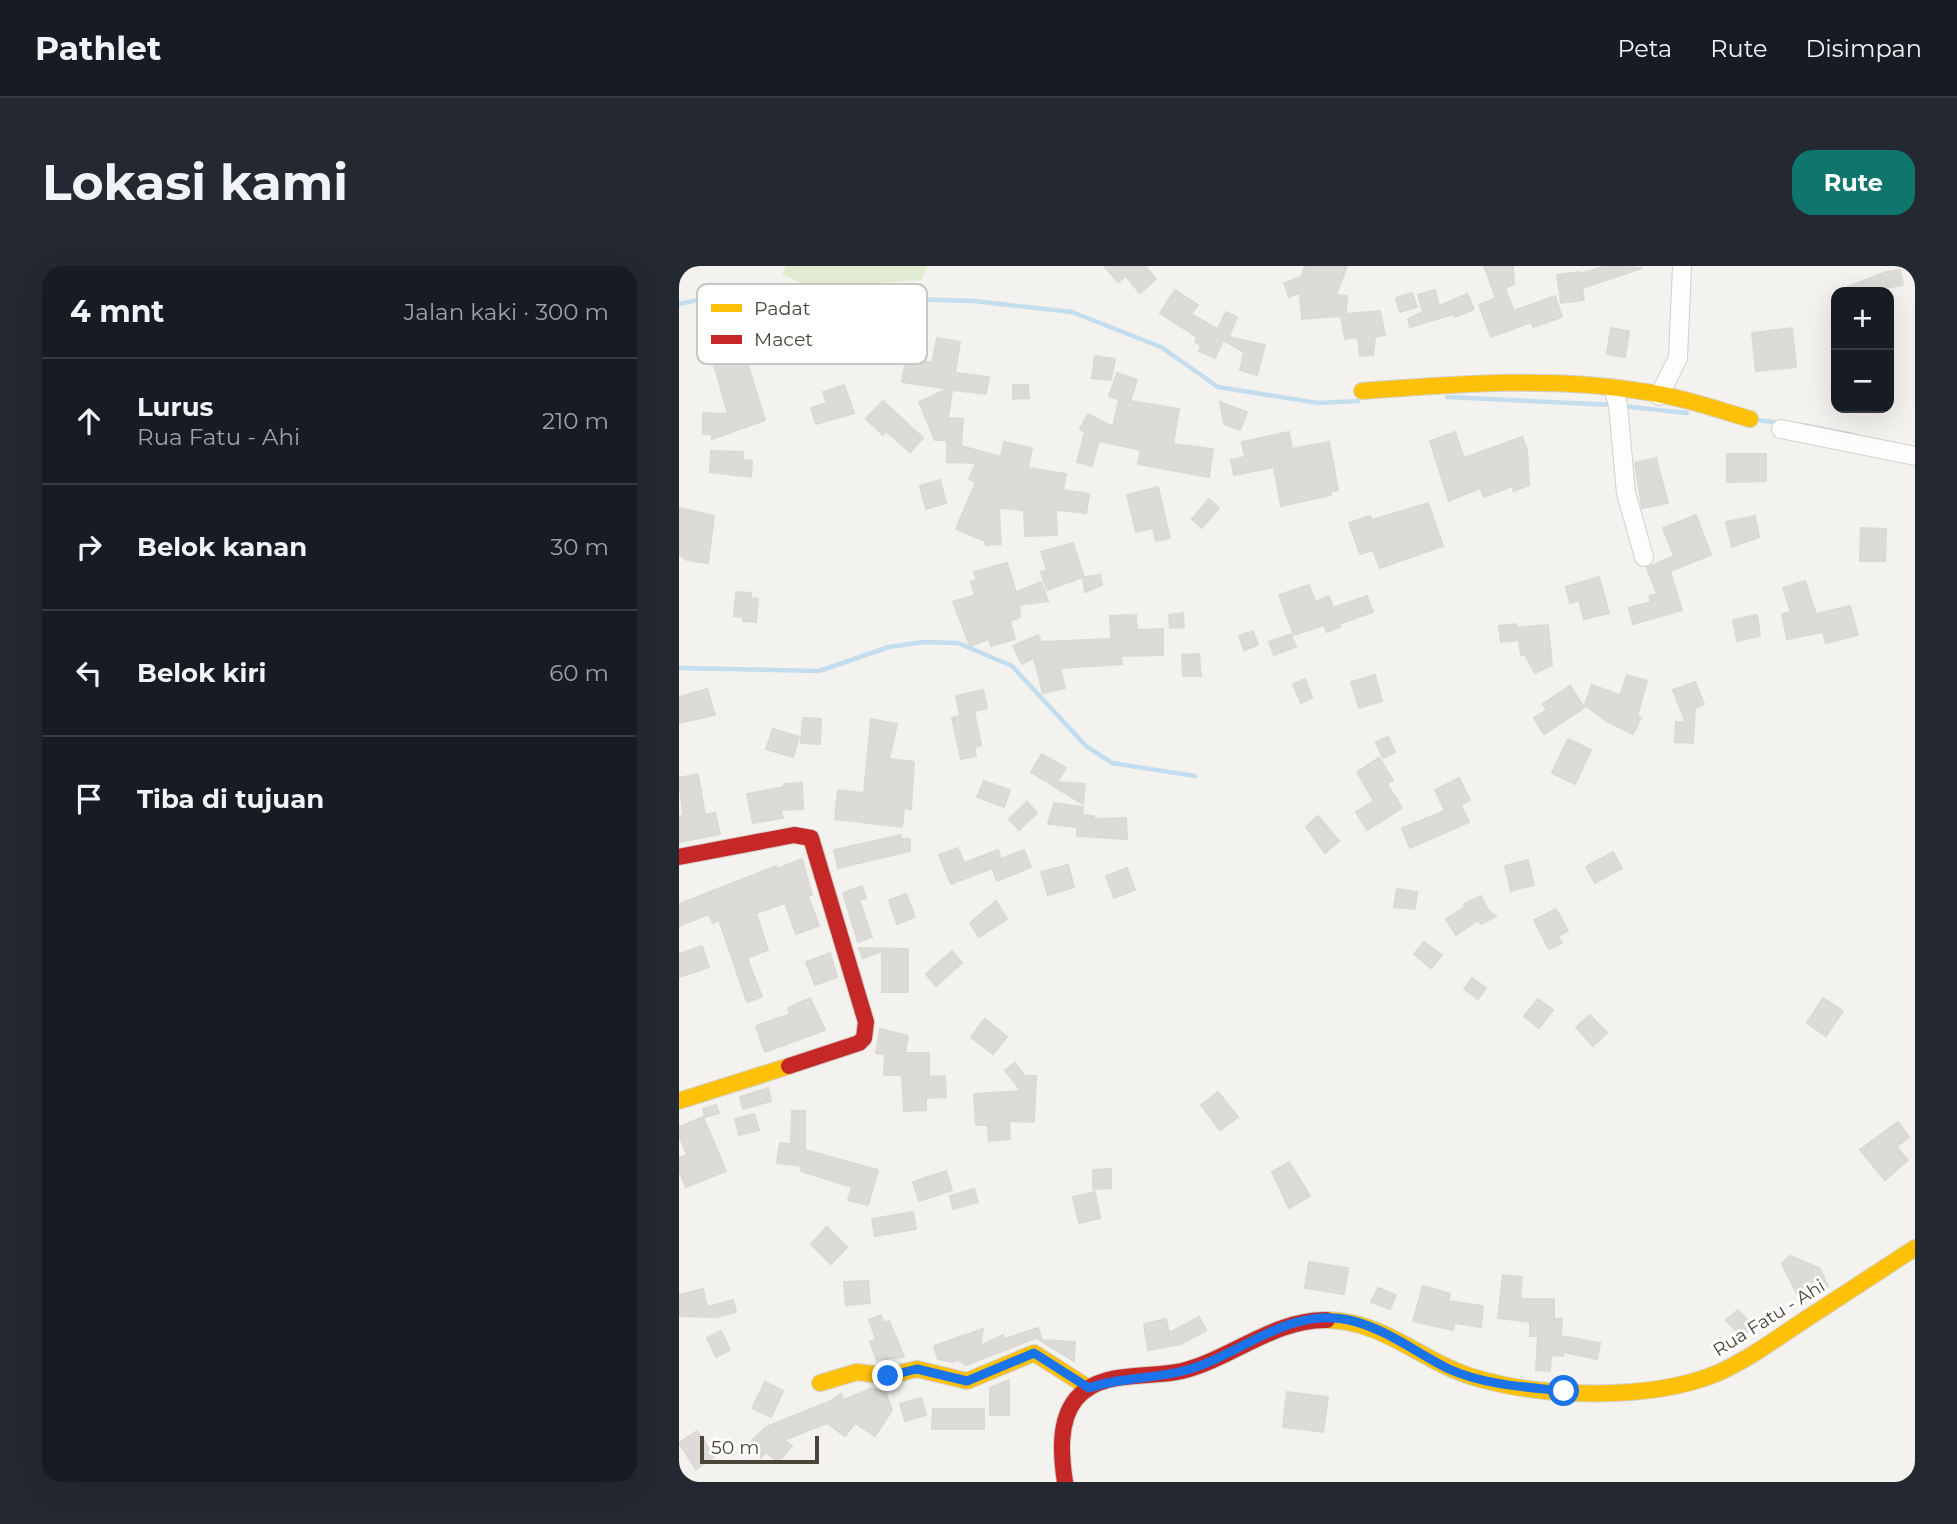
<!DOCTYPE html>
<html lang="id">
<meta charset="utf-8">
<style>
body{margin:0;font-family:Montserrat,sans-serif;background:#242831;color:#f1f3f6}
.controls{position:absolute;right:21px;top:21px;display:grid;overflow:hidden;border-radius:14px;box-shadow:0 7px 28px #0002}
.controls button{width:63px;height:63px;display:grid;place-items:center;padding:0;border:0;border-bottom:2px solid #363941;background:#171b24;color:#f1f3f6;font:35px sans-serif}
.scale{position:absolute;left:21px;bottom:18px;width:119px;box-sizing:border-box;padding-left:7px;border:4px solid #4a443a;border-top:0;font-size:19px;line-height:24px;white-space:nowrap;color:#4a443a;-webkit-text-stroke:5px #fff;paint-order:stroke}
.stop{position:absolute;width:21px;height:21px;margin:-16px;border:5px solid #1a73e8;border-radius:50%;background:#fff}
.stop.end{background:#1a73e8;border-color:#fff;box-shadow:0 2px 7px #0008}
.list{margin:0;padding:0;list-style:none}
h2{display:flex;justify-content:space-between;align-items:center;height:91px;margin:0;padding:0 28px;font-size:30px}
h2 small{font-size:23px;font-weight:400;color:#9ea1a6}
.list li{display:grid;grid-template-columns:46px 1fr auto;gap:21px;align-items:center;box-sizing:border-box;height:126px;padding:0 28px;border-top:2px solid #363941}
.list b{display:block;font-size:26px;white-space:nowrap}
.list p{margin:0;font-size:23px;white-space:nowrap;color:#9ea1a6}
.list em{font-size:23px;font-style:normal;color:#9ea1a6}
.icon{flex:none;width:38px;height:38px;fill:none;stroke:currentColor;stroke-width:2;stroke-linecap:round;stroke-linejoin:round}
.map{position:relative;flex:none;width:1236px;height:1216px;overflow:hidden;border-radius:21px}
header{display:flex;align-items:center;gap:42px;box-sizing:border-box;height:98px;padding:0 35px;background:#171b24;border-bottom:2px solid #363941}
header strong{font-size:33px}
nav{display:flex;gap:38px;margin-inline-start:auto;font-size:24px}
.intro{display:flex;align-items:center;justify-content:space-between;box-sizing:border-box;height:168px;padding:0 42px}
h1{margin:0;font-size:49px}
.button{padding:18px 32px;border-radius:21px;background:#0f766e;color:#fff;font-size:24px;font-weight:700}
main{display:flex;gap:42px;padding:0 42px}
aside{flex:1;background:#171b24;border-radius:21px;box-shadow:0 7px 28px #0002}
.map>svg:first-child{display:block}
.green{fill:#e1ebd1}
.lines{fill:none;stroke-linecap:round;stroke-linejoin:round}
.stream{stroke:#c3ddee;stroke-width:4.5}
.building{fill:#dddbd7;stroke:#dbd9d5;stroke-width:2}
.street-casing{stroke:#d1d0cc;stroke-width:20}
.slow-casing{stroke:#d2cfc6;stroke-width:18}
.jam-casing{stroke:#d2cfc6;stroke-width:18}
.street{stroke:#fdfdfd;stroke-width:18}
.slow{stroke:#ffc107;stroke-width:16}
.jam{stroke:#c62828;stroke-width:16}
.route{stroke:#1a73e8;stroke-width:9}
.labels{text-anchor:middle;stroke-width:6;stroke-linejoin:round;paint-order:stroke}
.street-label{font-size:18px;fill:#4a443a;stroke:#fff}
.key{fill:#fff;stroke:#c9c7c4;stroke-width:2}
.key-label{font-size:19px;fill:#4a443a}
</style>
<header>
<strong>Pathlet</strong>
<nav><a>Peta</a><a>Rute</a><a>Disimpan</a></nav>
</header>
<div class="intro"><h1>Lokasi kami</h1><a class="button">Rute</a></div>
<main>
<aside>
<h2>4 mnt<small>Jalan kaki · 300 m</small></h2>
<ul class="list">
<li><svg class="icon" aria-label="ahead" viewBox="0 0 24 24"><path d="M12 20V5M6 11l6-6 6 6"/></svg><div><b>Lurus</b><p>Rua Fatu - Ahi</p></div><em>210 m</em></li>
<li><svg class="icon" aria-label="right" viewBox="0 0 24 24"><path d="M7 20v-9h11M14 6l5 5-5 5"/></svg><div><b>Belok kanan</b></div><em>30 m</em></li>
<li><svg class="icon" aria-label="left" viewBox="0 0 24 24"><path d="M17 20v-9H6M10 6l-5 5 5 5"/></svg><div><b>Belok kiri</b></div><em>60 m</em></li>
<li><svg class="icon" aria-label="arrive" viewBox="0 0 24 24"><path d="M6 21V4h12l-3 4 3 4H6"/></svg><div><b>Tiba di tujuan</b></div></li>
</ul>
</aside>
<div class="map">
<svg width="1236" height="1216" viewBox="0 0 1236 1216">
<rect width="100%" height="100%" fill="#f3f2ef"/>
<path class="green" d="M107,0H248L243,14L132,22L103,8Z"/>
<g class="lines">
<g class="stream">
<path d="M0,38L37,30L99,34L164,31L295,35L393,46L482,81L539,121L639,137L679,135"/>
<path d="M768,131L934,139"/>
<path d="M943,140L1008,147"/>
<path d="M1079,154L1101,157"/>
<path d="M1124,159L1174,169"/>
<path d="M0,402L140,405L210,381L245,376L279,377L333,400L407,480L433,497L516,510"/>
</g>
</g>
<g class="building">
<path d="M425,0H466L477,13L461,27L447,10L439,16Z"/>
<path d="M626,0H668L657,29L668,30L667,48L701,45L706,69L696,71L694,89L681,90L679,71L666,73L662,50L623,53L621,27L610,31L605,17L622,11Z"/>
<path d="M805,0H834L835,18L826,22L835,45L876,30L883,51L854,61L852,56L812,71L800,39L817,32Z"/>
<path d="M927,0L963,2L903,22L905,34L882,37L878,9L900,6L901,8Z"/>
<path d="M1221,4L1224,19L1206,22L1208,26H1157L1207,6Z"/>
<path d="M496,24L519,39L512,48L539,63L547,46L558,51L550,71L586,79L578,109L561,104L565,86L544,74L536,92L520,85L522,79L516,76L518,71L481,47Z"/>
<path d="M756,24L760,40L788,28L795,43L776,51L775,48L731,61L729,53L744,46L739,29Z"/>
<path d="M733,27L738,41L721,46L717,32Z"/>
<path d="M932,62L950,65L946,91L928,88Z"/>
<path d="M1113,62L1117,101L1077,105L1073,67Z"/>
<path d="M45,67L56,97L67,93L86,154L33,173V168H24V147L49,148L34,95L28,97L21,76Z"/>
<path d="M258,72L281,76L276,107L310,111L307,128L273,124L269,152L284,153L282,180L322,191L325,176L353,182L349,202L387,208L384,224L410,228L407,247L377,244L378,269L346,270L345,244L320,242L322,278L307,279L306,275L277,263L297,216L290,213L297,197L268,196V174H256L240,136L269,123L223,116L227,92L253,97Z"/>
<path d="M416,90L436,93L432,114L413,112Z"/>
<path d="M438,107L458,114L451,135L500,143L494,178L534,183L530,211L459,198L462,184L420,175L413,200L398,196L406,166L401,163L409,148L434,161L440,134L430,130Z"/>
<path d="M165,119L175,147L137,158L132,142L148,137L144,126Z"/>
<path d="M334,119H349L350,132L334,133Z"/>
<path d="M204,135L244,172L231,186L207,165L204,169L187,153Z"/>
<path d="M541,136L568,146L561,164L545,158Z"/>
<path d="M610,166L613,183L650,176L659,224L651,226L652,229L602,240L595,201L555,209L552,194L566,191L563,176Z"/>
<path d="M776,166L785,192L843,171L848,183L850,219L835,225L833,220L805,231L801,222L770,235L751,175Z"/>
<path d="M32,185L64,186V194L73,195L72,211L31,206Z"/>
<path d="M1048,188H1087V215L1048,216Z"/>
<path d="M977,192L989,237L963,242L956,197Z"/>
<path d="M261,214L267,237L247,243L241,220Z"/>
<path d="M479,221L491,272L477,275L474,262L457,266L448,229Z"/>
<path d="M530,233L540,242L523,262L513,253Z"/>
<path d="M749,237L764,280L701,302L694,284L681,288L670,257L691,250L693,254Z"/>
<path d="M0,242L35,250L29,297L8,294L0,288Z"/>
<path d="M1017,249L1032,289L991,305L1003,344L954,358L950,342L972,336L970,330L978,328L968,302L995,290L984,262Z"/>
<path d="M1076,250L1080,271L1053,281L1047,256Z"/>
<path d="M1182,262L1207,263L1206,295H1181Z"/>
<path d="M394,277L405,311L421,309L423,319L406,326L404,311L368,324L362,306L368,304L362,286Z"/>
<path d="M328,297L337,326L362,316L369,335L340,339L341,351L331,355L336,373L312,380L310,373L291,380L274,336L296,329L292,316L298,314L295,306Z"/>
<path d="M920,311L930,347L905,353L900,334L891,337L887,321Z"/>
<path d="M1126,315L1137,348L1171,340L1179,369L1147,377L1144,366L1108,373L1103,348L1112,346L1104,322Z"/>
<path d="M630,319L636,336L650,330L654,342L688,330L694,346L660,358L661,361L648,366L645,359L615,369L600,329Z"/>
<path d="M57,326L72,327V332L79,333L77,356L64,355V351L55,350Z"/>
<path d="M504,347L505,361L491,362L490,349Z"/>
<path d="M457,349L458,364L484,363V389L442,390L443,398L381,402L386,422L364,427L355,392L343,398L334,380L359,369L362,376L432,373L431,350Z"/>
<path d="M1078,349L1081,370L1058,375L1054,354Z"/>
<path d="M837,358L838,362L869,359L873,399L856,407L846,388L842,389L840,374L822,376L820,360Z"/>
<path d="M574,365L579,379L565,384L560,370Z"/>
<path d="M612,368L617,381L595,389L590,376Z"/>
<path d="M520,388L522,410H504L503,389Z"/>
<path d="M696,409L703,435L680,442L672,416Z"/>
<path d="M948,409L968,415L958,451L962,452L954,468L927,455L908,440L865,468L855,452L868,444L864,438L891,420L905,441L913,419L941,429Z"/>
<path d="M626,413L633,432L622,437L614,418Z"/>
<path d="M1016,416L1025,438L1016,442L1014,477L996,476L997,456L1007,457L994,424Z"/>
<path d="M28,423L36,449L0,457V431Z"/>
<path d="M304,424L308,442L295,445L302,479L295,481L297,490L282,493L273,452L281,450L277,430Z"/>
<path d="M124,452L142,453L141,478L122,477Z"/>
<path d="M192,453L218,458L210,493L235,496L232,543L225,542L223,561L156,553L159,524L185,527Z"/>
<path d="M94,463L120,471L114,491L87,483Z"/>
<path d="M709,471L716,486L704,492L697,476Z"/>
<path d="M889,473L912,484L896,518L873,507Z"/>
<path d="M363,488L387,502L378,516L406,518L404,538L352,506Z"/>
<path d="M700,492L714,514L708,518L723,542L688,564L677,546L695,535L678,506Z"/>
<path d="M19,508L26,549L36,547L41,568L0,576V550H4L0,512Z"/>
<path d="M780,512L791,534L782,539L790,556L731,582L723,562L766,545L756,524Z"/>
<path d="M305,515L331,524L325,541L298,531Z"/>
<path d="M123,517L124,543L102,544L104,552L74,557L68,528L105,521V518Z"/>
<path d="M348,536L358,547L340,564L330,553Z"/>
<path d="M375,537L404,541L403,549L415,550V553L447,552L448,573L398,570V561L369,558Z"/>
<path d="M639,550L660,575L646,587L627,561Z"/>
<path d="M222,569L221,573H231V585L159,602L155,584Z"/>
<path d="M279,582L285,597L319,584L322,593L345,584L352,601L318,615L313,602L272,618L260,589Z"/>
<path d="M934,586L943,602L916,617L907,601Z"/>
<path d="M123,593L133,629L129,630L140,660L117,668L106,637L77,647L89,684L68,692L83,731L68,736L40,654L34,657L30,648L0,660V638L97,600L98,603Z"/>
<path d="M849,594L855,619L832,625L826,600Z"/>
<path d="M389,599L395,621L369,629L362,606Z"/>
<path d="M448,602L456,624L435,632L427,610Z"/>
<path d="M183,620L187,632L180,634L193,671L179,676L164,627Z"/>
<path d="M718,623L738,626L736,643L715,641Z"/>
<path d="M227,628L236,651L218,658L210,634Z"/>
<path d="M802,630L809,644L817,650L802,658L799,654L777,669L767,653L786,641L785,638Z"/>
<path d="M317,635L328,653L300,671L291,657Z"/>
<path d="M877,643L889,665L879,670L883,677L870,683L855,654Z"/>
<path d="M745,676L763,689L752,702L735,688Z"/>
<path d="M23,680L30,701L0,711V688Z"/>
<path d="M180,682L229,683V726H203V685L184,692Z"/>
<path d="M273,685L283,697L257,720L247,708Z"/>
<path d="M151,687L158,711L136,719L127,696Z"/>
<path d="M793,712L807,722L799,733L785,723Z"/>
<path d="M131,732L146,764L86,786L77,760L111,748L109,742Z"/>
<path d="M1144,732L1164,745L1147,770L1128,757Z"/>
<path d="M859,733L874,744L860,762L845,750Z"/>
<path d="M911,749L928,767L914,780L897,761Z"/>
<path d="M306,753L328,771L314,788L292,771Z"/>
<path d="M201,763L229,770L226,787H250V811L266,810L267,831L247,832V844L225,845L223,809H205L206,788L197,787Z"/>
<path d="M336,797L346,810H357L355,856L330,855L331,873L310,875L309,859H297L295,828L342,825L326,804Z"/>
<path d="M89,822L92,835L64,843L61,831Z"/>
<path d="M539,826L559,851L541,864L522,839Z"/>
<path d="M37,839L40,847L26,851L24,843Z"/>
<path d="M113,845H126V884L199,904L189,939L169,934L173,921L122,905L123,900L98,897L101,877L112,878Z"/>
<path d="M75,848L80,864L60,869L56,853Z"/>
<path d="M24,851L47,905L7,921L0,905V892L8,889L0,869V861Z"/>
<path d="M1219,856L1230,871L1217,881L1229,894L1206,914L1181,884Z"/>
<path d="M610,896L631,930L610,942L593,906Z"/>
<path d="M432,903V922L414,923V904Z"/>
<path d="M267,905L273,924L240,935L234,916Z"/>
<path d="M295,923L299,936L274,943L271,930Z"/>
<path d="M416,926L421,952L400,957L394,931Z"/>
<path d="M234,946L237,963L196,970L193,953Z"/>
<path d="M148,961L168,981L152,998L132,978Z"/>
<path d="M1111,990L1140,1002L1149,1020L1122,1036L1103,998Z"/>
<path d="M630,996L669,1002L665,1028L626,1022Z"/>
<path d="M824,1009L843,1011L841,1033H875V1053H883L882,1070L921,1077L918,1093L884,1086V1090L872,1089L871,1105L857,1104L859,1070H851V1056L819,1052Z"/>
<path d="M189,1015L191,1037L167,1039L165,1016Z"/>
<path d="M744,1020L771,1028L769,1035L804,1040L802,1061L776,1057L774,1064L734,1055Z"/>
<path d="M699,1022L717,1029L711,1043L692,1036Z"/>
<path d="M24,1023L28,1041L54,1034L57,1046L37,1051L0,1050V1029Z"/>
<path d="M1059,1044L1074,1060L1063,1071L1047,1054Z"/>
<path d="M202,1049L204,1057L210,1055L225,1091L198,1094L191,1076L197,1073L190,1054Z"/>
<path d="M520,1051L527,1064L502,1078L469,1084L465,1058L487,1053L490,1067Z"/>
<path d="M359,1062L363,1074L396,1076L395,1095L357,1072L287,1099L279,1094L273,1096L259,1093L255,1080L304,1063L301,1080L324,1069L326,1073Z"/>
<path d="M42,1065L51,1084L37,1091L28,1072Z"/>
<path d="M330,1114V1149H311V1122Z"/>
<path d="M86,1116L104,1125L92,1151L73,1142Z"/>
<path d="M191,1123L206,1125L213,1144L196,1170L176,1157L166,1170L148,1157L105,1174L113,1180L99,1196L87,1186L82,1191L69,1179L87,1161L152,1135L162,1128L165,1134Z"/>
<path d="M608,1126L649,1131L644,1166L604,1161Z"/>
<path d="M242,1132L247,1149L226,1155L221,1138Z"/>
<path d="M254,1143H305V1163H253Z"/>
<path d="M18,1165L36,1190L17,1203L0,1177Z"/>
</g>
<g class="lines">
<defs>
<g id="street">
<path d="M934,122L939,139L947,227L965,291"/>
<path d="M980,130L999,92L1003,0"/>
<path d="M1102,163L1236,190"/>
</g>
<g id="slow">
<path d="M683,125C777,118 874,110 967,126C1002,131 1037,143 1071,153"/>
<path d="M0,835L110,800"/>
<path d="M648,1054C705,1055 742,1095 794,1111C863,1132 972,1135 1039,1107C1068,1094 1094,1075 1121,1057C1159,1032 1198,1007 1236,982"/>
<path d="M141,1117L178,1106L209,1110L238,1103L288,1115L355,1087L410,1122"/>
</g>
<g id="jam">
<path d="M0,591L115,569L132,572L187,756L185,772L180,777L110,800"/>
<path d="M386,1216C382,1190 379,1155 397,1133C421,1103 469,1113 503,1105C552,1093 595,1053 648,1054"/>
</g>
</defs>
<use href="#street" class="street-casing"/>
<use href="#slow" class="slow-casing"/>
<use href="#jam" class="jam-casing"/>
<use href="#street" class="street"/>
<use href="#slow" class="slow"/>
<use href="#jam" class="jam"/>
</g>
<g class="lines">
<path class="route" d="M209,1110L238,1103L288,1115L355,1087L410,1122C441,1111 473,1113 504,1105C560,1091 608,1040 670,1054C708,1063 736,1086 770,1103C805,1119 847,1121 885,1125"/>
</g>
<g class="labels">
<g class="street-label">
<text transform="translate(1090 1052) rotate(-32)" y="6">Rua Fatu - Ahi</text>
</g>
</g>
<rect x="18" y="18" width="230" height="80" rx="10" class="key"/>
<rect x="32" y="38" width="31" height="8" fill="#ffc107"/>
<rect x="32" y="69" width="31" height="9" fill="#c62828"/>
<g class="key-label">
<text x="75" y="49">Padat</text>
<text x="75" y="80">Macet</text>
</g>
</svg>
<div class="controls">
<button>+</button>
<button>−</button>
</div>
<div class="scale">50 m</div>
<div class="stop" style="left:885px;top:1125px"></div>
<div class="stop end" style="left:209px;top:1110px"></div>
</div>
</main>
